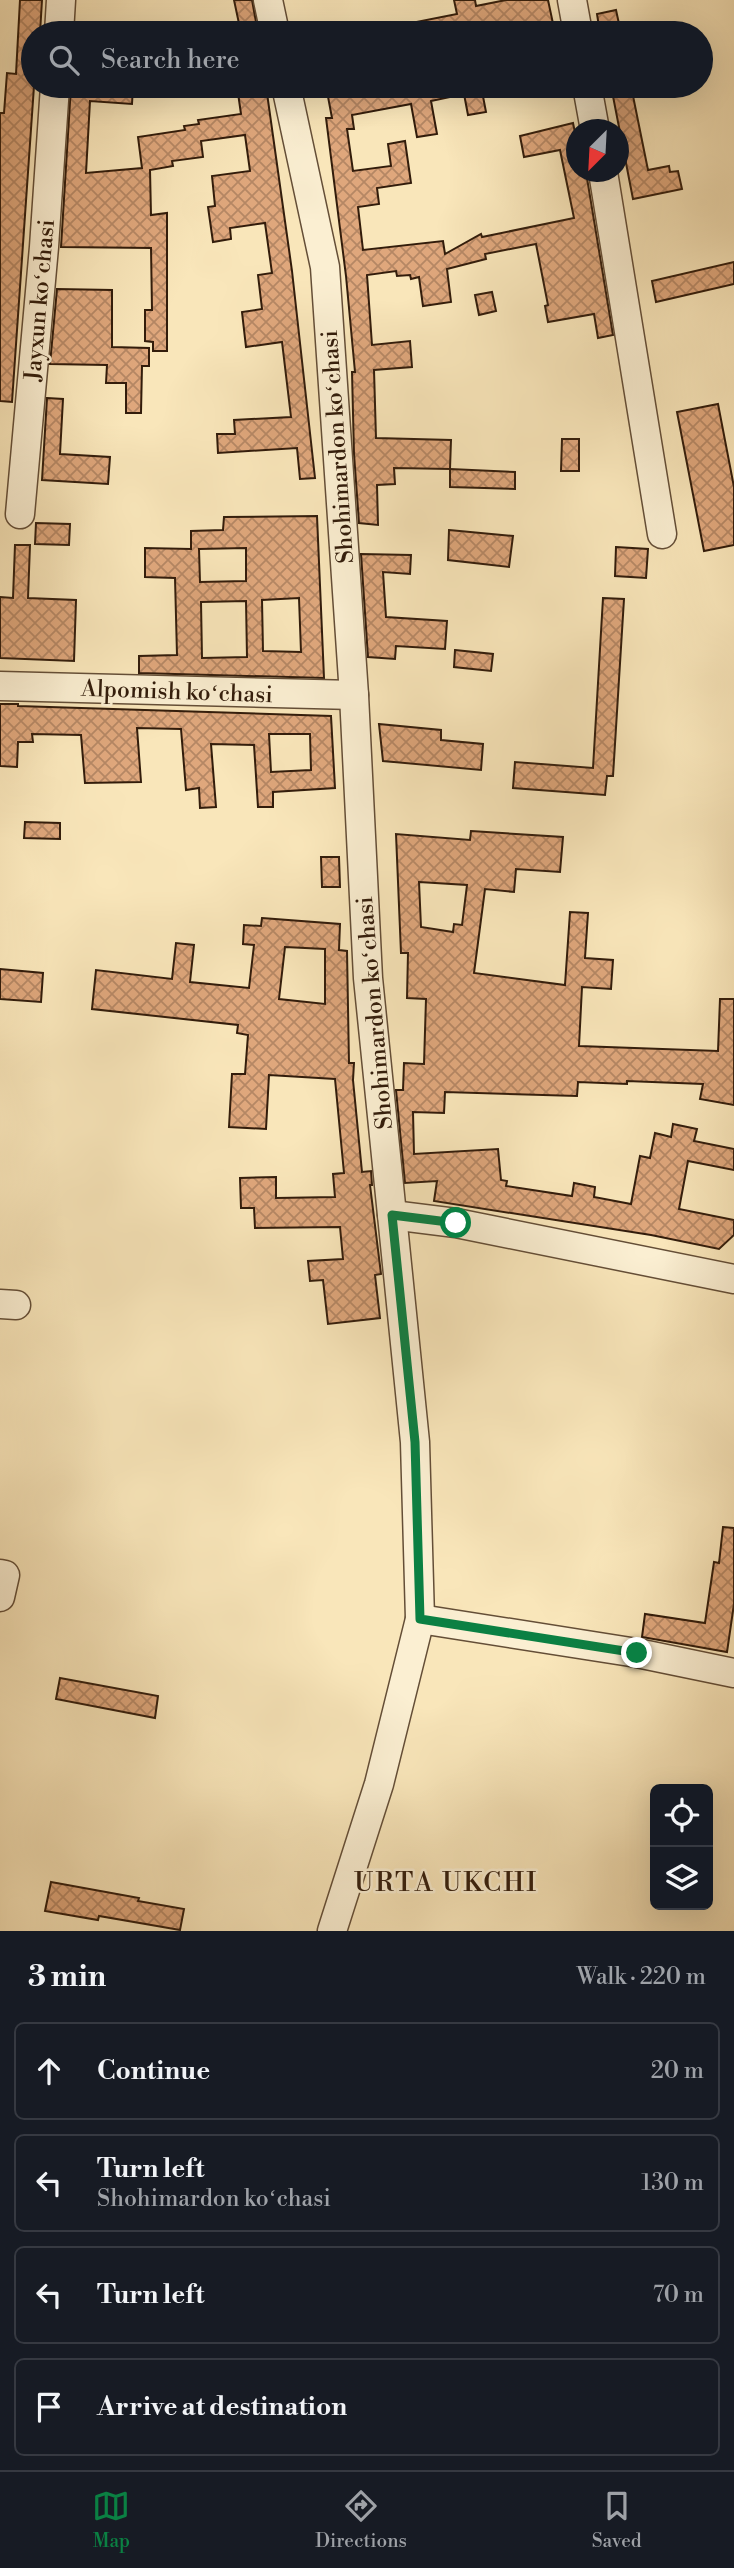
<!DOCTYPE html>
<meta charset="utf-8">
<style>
body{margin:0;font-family:"Libre Bodoni",serif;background:#242831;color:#f1f3f6}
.controls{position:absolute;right:21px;bottom:21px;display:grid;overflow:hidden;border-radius:10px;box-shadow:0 7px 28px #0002}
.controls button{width:63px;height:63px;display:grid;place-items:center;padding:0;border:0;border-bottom:2px solid #363941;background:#171b24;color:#f1f3f6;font:35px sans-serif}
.compass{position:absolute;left:566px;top:119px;width:63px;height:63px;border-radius:50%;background:#171b24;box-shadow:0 7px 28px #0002;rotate:204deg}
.stop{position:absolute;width:21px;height:21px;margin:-16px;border:5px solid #0b8043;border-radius:50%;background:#fff}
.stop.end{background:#0b8043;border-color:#fff;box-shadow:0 2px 7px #0008}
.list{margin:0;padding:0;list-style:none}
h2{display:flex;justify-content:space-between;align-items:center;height:91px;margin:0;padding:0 28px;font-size:30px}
h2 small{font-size:23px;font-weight:400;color:#9ea1a6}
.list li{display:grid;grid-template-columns:46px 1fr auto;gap:21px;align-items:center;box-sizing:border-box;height:98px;margin:0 14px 14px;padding:0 14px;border:2px solid #363941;border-radius:10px}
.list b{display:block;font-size:26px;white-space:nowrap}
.list p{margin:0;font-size:23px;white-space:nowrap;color:#9ea1a6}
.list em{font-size:23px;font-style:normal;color:#9ea1a6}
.icon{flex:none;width:38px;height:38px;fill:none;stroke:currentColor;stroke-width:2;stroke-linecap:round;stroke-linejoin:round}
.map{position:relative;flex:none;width:734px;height:1931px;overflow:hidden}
.search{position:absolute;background:#171b24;box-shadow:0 7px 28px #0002;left:21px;right:21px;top:21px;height:77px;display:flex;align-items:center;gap:18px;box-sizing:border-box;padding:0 24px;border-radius:38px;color:#9ea1a6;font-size:26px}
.sheet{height:539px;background:#171b24}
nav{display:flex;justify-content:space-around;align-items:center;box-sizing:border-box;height:98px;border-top:2px solid #363941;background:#171b24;font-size:19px;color:#9ea1a6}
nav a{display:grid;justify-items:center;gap:4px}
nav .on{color:#0b8043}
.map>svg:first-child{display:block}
.building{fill:url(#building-cross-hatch);stroke:#321c0b;stroke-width:2;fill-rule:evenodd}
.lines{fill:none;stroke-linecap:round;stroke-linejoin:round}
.minor-casing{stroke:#644e37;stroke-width:31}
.minor{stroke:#fbefd2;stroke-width:28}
.route{stroke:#0b8043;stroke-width:9}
.labels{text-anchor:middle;stroke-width:5;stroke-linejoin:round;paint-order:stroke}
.street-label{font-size:23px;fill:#321c0b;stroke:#fbefd2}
.quarter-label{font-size:26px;letter-spacing:2px;fill:#321c0b;stroke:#fbefd2}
</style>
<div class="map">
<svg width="734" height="1931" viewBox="0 0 734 1931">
<defs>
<pattern id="building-cross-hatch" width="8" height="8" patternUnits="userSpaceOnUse" patternTransform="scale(1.75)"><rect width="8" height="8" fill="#dfa77c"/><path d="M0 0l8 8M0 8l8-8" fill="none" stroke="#b58764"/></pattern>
</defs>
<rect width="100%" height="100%" fill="#f9e6ba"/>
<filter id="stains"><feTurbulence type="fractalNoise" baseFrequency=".00286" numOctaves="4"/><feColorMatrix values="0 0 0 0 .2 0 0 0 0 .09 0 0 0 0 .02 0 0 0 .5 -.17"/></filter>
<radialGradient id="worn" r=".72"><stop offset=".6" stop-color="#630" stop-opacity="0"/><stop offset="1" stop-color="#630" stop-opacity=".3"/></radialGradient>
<g class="building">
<path d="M20,0H42L40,33H33L34,86L12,402L0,401V113H4L7,73L16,74Z"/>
<path d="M234,0H252L258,33H241Z"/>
<path d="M454,0H475L476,6L506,0H548L555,33H503L502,27L471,33H402L401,25L457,14Z"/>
<path d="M616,10L621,33H600L597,14Z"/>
<path d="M71,86H133L132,104L90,101L86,173L142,168L138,137L185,130L184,126L199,124L198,120L241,114L237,86H266L292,271L315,478L300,479L297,448L218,453L217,434H235L234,420L291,417L282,342L246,347L242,312L262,309L258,275L272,273L265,223L230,228L231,239L213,242L208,207L215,206L212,176L250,171L245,135L201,141L203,157L172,161L173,166L150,170L151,215L167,213V351H153V342L145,341V310H152L151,248L61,247Z"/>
<path d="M326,86H344L345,94L388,86H390L391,92L424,86H481L486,112L468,115L464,94L431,101L437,134L417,137L411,104L352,115L354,129H347L353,171L391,166L388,144L405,141L411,183L377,188L379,204L358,207L363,250L443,241L445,254L481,234L482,237L574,218L560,150L524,157L520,136L573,123L577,142V172H586L613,335L598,338L594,314L548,322L545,306L548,305L536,244L485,254L486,259L447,269L451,302L423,306L419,277L411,279L410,275L397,276L396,271L367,275L372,345L410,341L412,367L374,370L376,438L451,440L450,469L394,468L395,484L377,485L378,525L359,523L354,454L352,372H355L346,276L326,118H332Z"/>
<path d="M611,86H631L648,170L669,166L670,172L678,171L682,189L633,199Z"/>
<path d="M734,262V284L656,302L652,281Z"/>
<path d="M57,289L112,290V347L149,348V366H142L141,413H126V383H106L107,365L50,364Z"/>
<path d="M492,292L496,311L479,315L475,295Z"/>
<path d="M47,398L63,399L60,454L110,457L108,484L42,480Z"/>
<path d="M718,404L734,487V545L704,551L677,412Z"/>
<path d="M562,439H579V471H561Z"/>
<path d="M450,469L515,472V489L450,487Z"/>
<path d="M317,516L324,678L139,673V656L177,655L175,578L145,577V548L191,549V531L223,530L224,517ZM246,548V581L200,582L199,549ZM299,598L301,652L263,651L262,600ZM246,601L247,657L202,658L201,602Z"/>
<path d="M36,523L70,524L69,545L35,544Z"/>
<path d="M449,530L513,536L509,567L448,560Z"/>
<path d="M15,545H30L28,598L76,600L74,661L0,658V597L13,598Z"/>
<path d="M616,547L648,549L646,578L615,576Z"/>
<path d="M361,554L411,555L410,574L383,572L386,617L447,621L445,649L396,646L395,659L368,657Z"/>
<path d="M603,598L624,599L613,776H607L605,795L513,788L515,762L593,768Z"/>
<path d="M455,650L493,654L491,671L454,667Z"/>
<path d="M0,704H18V706L331,716L335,788L273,792V807H258L254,745L211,744L216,807L200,808L199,788L186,790L181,729L137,728L141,782L85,783L81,735L32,734L33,742H18L17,767L0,766ZM269,734H310L311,770L271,772Z"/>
<path d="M379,724L441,730V740L483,744L481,770L383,761Z"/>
<path d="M25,822L60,823V839L24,838Z"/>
<path d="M471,831L563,837L560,872L516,869L514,892L485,889L474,973L565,985L570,912L588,913L585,958L613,960L611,989L582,987L579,1046L718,1051L720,999H734V1105L700,1099L703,1084L627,1081V1084L578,1082L577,1096L445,1092L444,1113L413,1112L414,1154L498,1149L501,1180L507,1181L506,1186L572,1196L574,1183L595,1187L594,1197L631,1204L640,1156L650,1158L655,1133L671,1137L673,1124L697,1129L694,1141L734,1149V1170L688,1161L679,1209L734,1220V1235L719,1249L651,1235L434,1201L437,1181L405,1183L396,1090H403L404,1063L424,1064L426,999L407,998L408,953H401L396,834L470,840ZM419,882L467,885L462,925L454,924L453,932L421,927Z"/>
<path d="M321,857H339L340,887H322Z"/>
<path d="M262,918L340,924L339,950L347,951L349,1063H354L353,1080L362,1172L371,1171L372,1185H370L381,1274L375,1275L380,1318L328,1324L323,1280L310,1281L308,1261L343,1259L340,1227L255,1228L254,1208H241L240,1178L276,1177V1198L335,1197L333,1174L344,1173L335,1079L269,1075L266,1129L229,1127L232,1074H245L248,1035L237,1033L238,1025L92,1009L96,970L172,979L176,943L194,945L190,982L249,988L254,945L243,944L244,925L261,926ZM285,947L325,949V1004L279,999Z"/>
<path d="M0,969L43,973L41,1002L0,999Z"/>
<path d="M723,1527L734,1528V1604L727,1652L642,1637L645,1614L705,1623L714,1562L719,1563Z"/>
<path d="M60,1678L158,1696L155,1718L56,1699Z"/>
<path d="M51,1882L139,1898L138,1901L184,1909L180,1930L99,1916L98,1920L45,1911Z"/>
</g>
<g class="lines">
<defs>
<g id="minor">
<path d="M268,0L275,33"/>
<path d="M572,0L578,33"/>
<path d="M59,33L61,0"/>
<path d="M286,86L325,267L354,695L368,978L415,1442L420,1619L379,1784L332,1931"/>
<path d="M587,86L595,130"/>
<path d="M603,172L662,534"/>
<path d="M20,514L44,247L55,86"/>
<path d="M0,686L354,695"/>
<path d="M392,1215L456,1223L734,1279"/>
<path d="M0,1304L16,1305"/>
<path d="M0,1574L5,1575L0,1597"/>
<path d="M420,1619L637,1653L734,1673"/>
</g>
</defs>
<use href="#minor" class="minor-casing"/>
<use href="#minor" class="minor"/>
</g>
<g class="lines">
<path class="route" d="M456,1223L392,1215L415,1442L420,1619L637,1653"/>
</g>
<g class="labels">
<g class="street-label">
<text transform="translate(39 300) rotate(-85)" y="8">Jayxun koʻchasi</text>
<text transform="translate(337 447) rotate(-94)" y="8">Shohimardon koʻchasi</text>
<text transform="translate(177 691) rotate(2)" y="8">Alpomish koʻchasi</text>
<text transform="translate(374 1013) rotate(-95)" y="8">Shohimardon koʻchasi</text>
</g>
<g class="quarter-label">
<text x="446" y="1891">URTA UKCHI</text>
</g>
</g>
<rect width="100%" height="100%" filter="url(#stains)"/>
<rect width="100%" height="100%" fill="url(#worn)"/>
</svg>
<div class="controls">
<button><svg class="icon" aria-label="locate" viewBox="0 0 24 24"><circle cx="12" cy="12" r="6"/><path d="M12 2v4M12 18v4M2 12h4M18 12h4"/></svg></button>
<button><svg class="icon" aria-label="layers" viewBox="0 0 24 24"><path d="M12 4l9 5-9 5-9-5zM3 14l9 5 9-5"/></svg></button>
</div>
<svg class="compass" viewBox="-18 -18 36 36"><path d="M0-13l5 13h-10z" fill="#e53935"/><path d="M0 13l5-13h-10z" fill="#9ea1a6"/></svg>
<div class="stop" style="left:456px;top:1223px"></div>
<div class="stop end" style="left:637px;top:1653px"></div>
<div class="search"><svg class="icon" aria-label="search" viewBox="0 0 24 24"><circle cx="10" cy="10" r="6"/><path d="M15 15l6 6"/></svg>Search here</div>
</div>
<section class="sheet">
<h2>3 min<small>Walk · 220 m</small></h2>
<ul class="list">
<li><svg class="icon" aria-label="ahead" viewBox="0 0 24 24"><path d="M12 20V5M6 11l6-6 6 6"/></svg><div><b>Continue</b></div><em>20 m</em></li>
<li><svg class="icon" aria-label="left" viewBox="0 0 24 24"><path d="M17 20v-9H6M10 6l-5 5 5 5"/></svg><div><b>Turn left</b><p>Shohimardon koʻchasi</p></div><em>130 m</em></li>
<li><svg class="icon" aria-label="left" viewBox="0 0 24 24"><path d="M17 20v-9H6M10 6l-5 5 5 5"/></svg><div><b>Turn left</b></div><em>70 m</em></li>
<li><svg class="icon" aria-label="arrive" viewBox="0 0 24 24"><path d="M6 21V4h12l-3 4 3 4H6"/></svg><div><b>Arrive at destination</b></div></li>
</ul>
</section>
<nav>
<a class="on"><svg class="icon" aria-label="map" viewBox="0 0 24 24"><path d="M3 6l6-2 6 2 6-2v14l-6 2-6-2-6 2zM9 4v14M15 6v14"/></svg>Map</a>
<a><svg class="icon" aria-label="directions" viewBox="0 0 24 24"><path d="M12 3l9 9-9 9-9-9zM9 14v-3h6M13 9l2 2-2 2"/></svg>Directions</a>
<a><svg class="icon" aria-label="saved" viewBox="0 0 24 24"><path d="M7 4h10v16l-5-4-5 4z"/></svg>Saved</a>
</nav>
